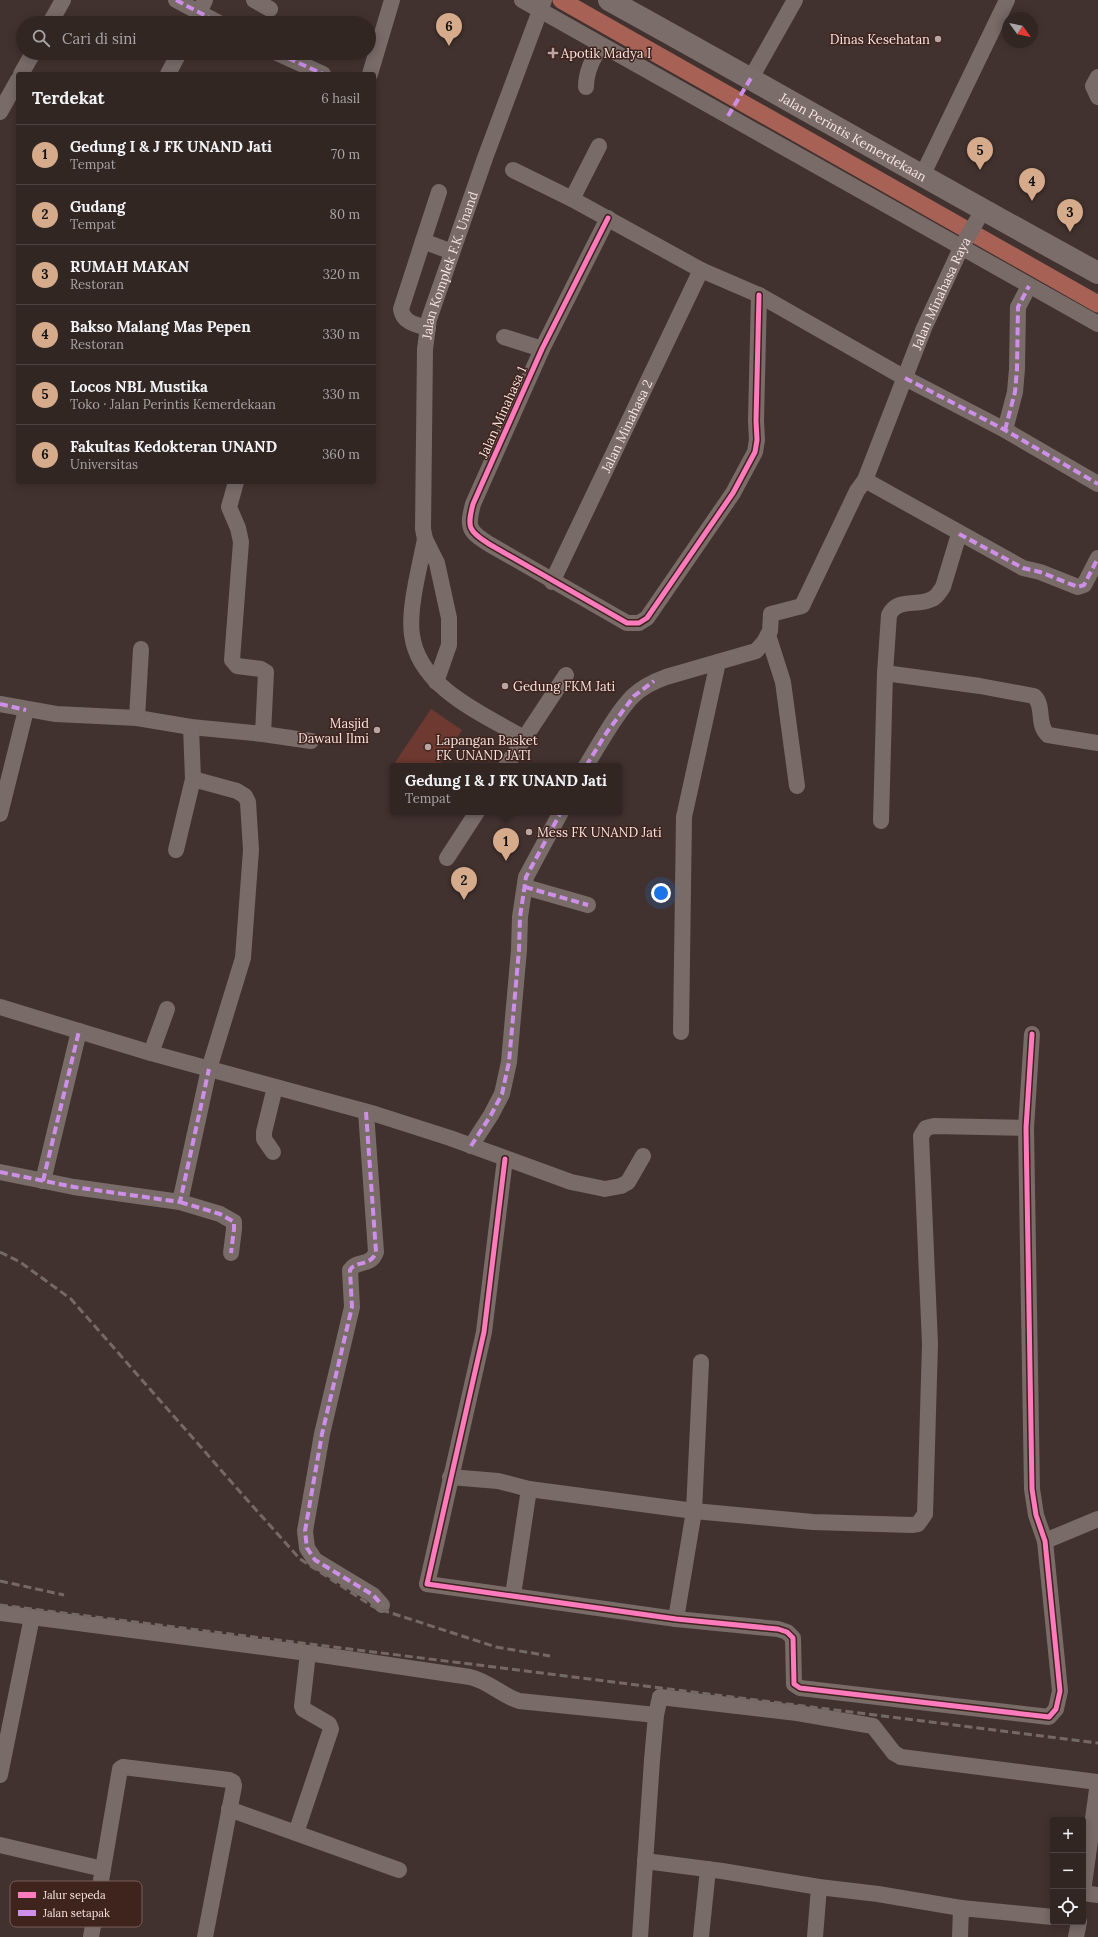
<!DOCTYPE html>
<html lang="id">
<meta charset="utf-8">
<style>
body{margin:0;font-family:Lora,serif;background:#3d3230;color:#f1f3f6}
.controls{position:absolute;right:12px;bottom:12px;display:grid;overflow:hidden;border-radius:4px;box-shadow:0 2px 10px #0003}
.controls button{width:36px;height:36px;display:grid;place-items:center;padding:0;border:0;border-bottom:1px solid #4d4341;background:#322623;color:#f1f3f6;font:20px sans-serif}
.compass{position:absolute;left:1002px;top:12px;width:36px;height:36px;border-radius:50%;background:#322623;box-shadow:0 2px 10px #0003;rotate:123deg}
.you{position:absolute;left:661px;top:893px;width:14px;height:14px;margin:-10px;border:3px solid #fff;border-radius:50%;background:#1a73e8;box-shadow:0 0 0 6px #1a73e833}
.badge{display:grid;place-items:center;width:26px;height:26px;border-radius:50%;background:#d6ab8b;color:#111;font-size:13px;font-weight:700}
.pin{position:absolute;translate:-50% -33px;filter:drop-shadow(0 1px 2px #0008)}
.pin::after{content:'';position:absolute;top:21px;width:14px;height:12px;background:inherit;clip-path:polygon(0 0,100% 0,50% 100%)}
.popup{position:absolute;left:390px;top:763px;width:232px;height:52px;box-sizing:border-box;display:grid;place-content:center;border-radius:4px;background:#322623;filter:drop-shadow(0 1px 3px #0005);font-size:13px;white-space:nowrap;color:#a8a5a6}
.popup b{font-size:15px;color:#f1f3f6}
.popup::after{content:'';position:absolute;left:50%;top:100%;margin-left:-8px;border:8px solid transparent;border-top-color:#322623}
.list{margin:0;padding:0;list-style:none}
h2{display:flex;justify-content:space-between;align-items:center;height:52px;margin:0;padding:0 16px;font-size:17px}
h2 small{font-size:13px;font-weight:400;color:#a8a5a6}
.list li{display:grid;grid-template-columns:26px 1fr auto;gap:12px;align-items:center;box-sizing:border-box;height:60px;padding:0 16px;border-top:1px solid #4d4341}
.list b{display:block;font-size:15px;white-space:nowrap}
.list p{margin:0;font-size:13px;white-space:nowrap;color:#a8a5a6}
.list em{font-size:13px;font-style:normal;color:#a8a5a6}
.icon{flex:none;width:22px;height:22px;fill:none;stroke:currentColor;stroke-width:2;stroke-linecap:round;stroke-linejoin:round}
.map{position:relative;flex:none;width:1098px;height:1937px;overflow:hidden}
.search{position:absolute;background:#322623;box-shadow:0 2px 10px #0003;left:16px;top:16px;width:360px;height:44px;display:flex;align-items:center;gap:10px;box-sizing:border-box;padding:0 14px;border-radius:22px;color:#a8a5a6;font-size:15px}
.panel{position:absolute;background:#322623;box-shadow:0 2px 10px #0003;left:16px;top:72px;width:360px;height:412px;border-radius:4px}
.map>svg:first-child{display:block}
.green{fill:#6d3930}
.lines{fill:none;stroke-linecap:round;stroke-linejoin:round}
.canal{stroke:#a86255;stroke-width:17}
.minor{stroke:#786b68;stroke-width:16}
.secondary{stroke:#7b6d6a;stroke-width:22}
.rail{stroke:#756966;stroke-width:3;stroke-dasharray:8 4;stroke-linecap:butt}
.quiet{stroke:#ce8fe9;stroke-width:4;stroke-dasharray:8 4;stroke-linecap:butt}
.cycleway-casing{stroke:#3f231d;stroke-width:8}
.cycleway{stroke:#fd7abc;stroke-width:5}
.poi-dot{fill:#b9a6a3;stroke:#3f231d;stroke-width:1.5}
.labels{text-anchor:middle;stroke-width:3;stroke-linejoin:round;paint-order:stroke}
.poi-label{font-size:13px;fill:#f9e5e1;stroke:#3f231d;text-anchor:start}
.street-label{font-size:13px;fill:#f9e5e1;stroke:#3f231d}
.key{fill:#3f231d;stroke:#775d58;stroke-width:1}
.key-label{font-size:11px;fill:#f9e5e1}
</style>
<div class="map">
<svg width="1098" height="1937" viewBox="0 0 1098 1937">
<rect width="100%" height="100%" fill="#42322f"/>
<path class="green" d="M431,709L462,730L439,766H397L394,764Z"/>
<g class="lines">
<path class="canal" d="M561,0L1098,304"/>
<g class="minor">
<path d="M176,0L219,23"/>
<path d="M254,0L270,9"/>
<path d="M522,0L1098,324"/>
<path d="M50,23L63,0"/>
<path d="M194,23L205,0"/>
<path d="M277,53L323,74"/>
<path d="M21,74L33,53"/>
<path d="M168,74L179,53"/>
<path d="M370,74L392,0"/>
<path d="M1098,77L1093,86L1098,97"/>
<path d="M751,78L795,0"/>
<path d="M586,87C586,71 593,59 601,45"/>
<path d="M0,112L18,80"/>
<path d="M513,170L572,199L701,270L759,295L905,378L1005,430L1098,484"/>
<path d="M923,174L1007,0"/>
<path d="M572,199L599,146"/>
<path d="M608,218L542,349L473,504C467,527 468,531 489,544L627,623H639L647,618L733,493L755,452L757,440L756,421L759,295"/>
<path d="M423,241L439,192"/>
<path d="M428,328C417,325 403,323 401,309L423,241L452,252"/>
<path d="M504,337L542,349"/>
<path d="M1005,430L1015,392L1017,369L1018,307L1029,286"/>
<path d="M865,480L1023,568L1040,572L1078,587L1084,585L1098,558"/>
<path d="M236,482L229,507L238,528L241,542L232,660L237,666L261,669L266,672L263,734"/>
<path d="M425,539C420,566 408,609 412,635C419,688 483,714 524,738"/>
<path id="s1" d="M552,582L701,270"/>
<path d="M768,635L783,682L797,786"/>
<path d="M885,673L980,686L1034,696C1045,706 1036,725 1048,735L1098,743"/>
<path id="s2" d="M436,682L449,645V618L437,563L425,539L423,529L425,349L429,319L485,158L544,0"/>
<path d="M0,704L56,714L137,718L191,727L263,734L311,741"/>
<path d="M137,718L141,649"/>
<path d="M506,766L566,675"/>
<path id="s3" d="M586,766C599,745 616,713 633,696C642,687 655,681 666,677L756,651L764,642L770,631L771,614L802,606L857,491L865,480L924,328L961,248L983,210"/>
<path d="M0,814L26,710"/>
<path d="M881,821L885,673L889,615C898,597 917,607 932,599C937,597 940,591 943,587L959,534"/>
<path d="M176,850L193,779"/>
<path d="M447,858L477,812"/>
<path d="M525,887L588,905"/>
<path d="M0,1007L151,1053L375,1114L450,1138L571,1182L605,1189L621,1186L628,1182L643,1156"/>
<path d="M681,1032L684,817L718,662"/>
<path d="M151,1053L167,1009"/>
<path d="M366,1112L376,1252C371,1267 356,1260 350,1270L352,1307L322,1434L305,1531L307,1548L315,1560L373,1595L382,1605"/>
<path d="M471,1146L491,1115L502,1094L509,1062L519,950L520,917L526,877L561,812"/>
<path d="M273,1152L264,1139V1132L275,1087"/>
<path d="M505,1159L484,1332L427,1584L676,1619L778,1629L787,1632L793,1638L794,1684L800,1688L1049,1717L1056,1709L1060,1691L1045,1541L1036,1515L1032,1489L1026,1128L1032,1034"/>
<path d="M0,1172L74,1187L180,1202L209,1069L243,958L251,850L248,802L245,796L237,791L193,779L191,727"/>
<path d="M43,1181L79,1031"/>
<path d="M180,1202L220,1214L234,1222V1229L231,1253"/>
<path d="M450,1477L498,1481L529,1489L694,1511L813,1522L912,1525L918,1524L925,1514L930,1344L921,1136L926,1128L934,1126L1026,1128"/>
<path d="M1045,1541L1098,1519"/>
<path d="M513,1595L529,1489"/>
<path d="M0,1613L308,1653L470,1677C488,1681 501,1695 519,1701L656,1715"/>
<path d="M676,1619L694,1511L701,1362"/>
<path d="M0,1775L32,1617"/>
<path d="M229,1809L399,1870"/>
<path d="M296,1833L331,1729L329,1724L303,1709L302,1706L308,1653"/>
<path d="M0,1845L103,1869L91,1937"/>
<path d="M645,1861L722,1871L819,1887L878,1894L961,1908"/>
<path d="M103,1869L120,1769L123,1767L229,1780L233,1782L234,1786L205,1937"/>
<path d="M1083,1892L1098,1782"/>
<path d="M1083,1893L1098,1895"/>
<path d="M640,1937L652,1760L656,1715L660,1697L797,1713L873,1726L894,1753L901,1757L1098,1782"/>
<path d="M701,1937L708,1869"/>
<path d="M815,1937L819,1887"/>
<path d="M960,1937L961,1908L1053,1917"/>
<path d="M1076,1937L1079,1922"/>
</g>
<path class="secondary" id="s4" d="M609,0C773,90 934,184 1098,273"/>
<g class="rail">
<path d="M0,1252L20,1262L71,1299L249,1502L300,1559L372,1606L382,1610L496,1647L550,1656"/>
<path d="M0,1581L64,1595"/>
<path d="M0,1605L1098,1743"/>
</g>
<g class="quiet">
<path d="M176,0L219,23"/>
<path d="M277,53L323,74"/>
<path d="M728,116L751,78"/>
<path d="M905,378L1005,430L1098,484"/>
<path d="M1005,430L1015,392L1017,369L1018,307L1029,286"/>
<path d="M959,534L1023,568L1040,572L1078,587L1084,585L1098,558"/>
<path d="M0,704L26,710"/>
<path d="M586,766L607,732L634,696L654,681"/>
<path d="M525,887L588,905"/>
<path d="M366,1112L376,1252C371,1267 356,1260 350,1270L352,1307L322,1434L305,1531L307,1548L315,1560L373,1595L382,1605"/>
<path d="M471,1146L491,1115L502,1094L509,1062L519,950L520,917L526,877L561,812"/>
<path d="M0,1172L74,1187L180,1202L209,1069"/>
<path d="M43,1181L79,1031"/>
<path d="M180,1202L220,1214L234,1222V1229L231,1253"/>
</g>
<defs>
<g id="cycleway">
<path d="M608,218L542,349L473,504C467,527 468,531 489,544L627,623H639L647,618L733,493L755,452L757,440L756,421L759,295"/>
<path d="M505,1159L484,1332L427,1584L676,1619L778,1629L787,1632L793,1638L794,1684L800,1688L1049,1717L1056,1709L1060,1691L1045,1541L1036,1515L1032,1489L1026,1128L1032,1034"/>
</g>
</defs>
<use href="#cycleway" class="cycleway-casing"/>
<use href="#cycleway" class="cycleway"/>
</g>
<g class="poi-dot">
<circle cx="938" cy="39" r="4"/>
<path d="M551 47h4v4h4v4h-4v4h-4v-4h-4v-4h4z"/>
<circle cx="505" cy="686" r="4"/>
<circle cx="377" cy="730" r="4"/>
<circle cx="428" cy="747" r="4"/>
<circle cx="529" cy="832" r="4"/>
</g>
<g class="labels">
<g class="poi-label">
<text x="930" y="44" text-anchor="end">Dinas Kesehatan</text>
<text x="561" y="58">Apotik Madya I</text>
<text x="513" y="691">Gedung FKM Jati</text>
<text x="369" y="728" text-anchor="end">Masjid<tspan x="369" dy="15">Dawaul Ilmi</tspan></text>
<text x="436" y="745">Lapangan Basket<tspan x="436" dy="15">FK UNAND JATI</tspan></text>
<text x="537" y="837">Mess FK UNAND Jati</text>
</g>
<g class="street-label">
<text dy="5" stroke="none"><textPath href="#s4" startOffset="280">Jalan Perintis Kemerdekaan</textPath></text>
<text dy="5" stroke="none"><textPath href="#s2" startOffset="427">Jalan Komplek F.K. Unand</textPath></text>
<text dy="5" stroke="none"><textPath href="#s3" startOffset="633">Jalan Minahasa Raya</textPath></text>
<text transform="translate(502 412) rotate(-66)" y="5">Jalan Minahasa 1</text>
<text dy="5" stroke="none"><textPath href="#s1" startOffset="173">Jalan Minahasa 2</textPath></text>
</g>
</g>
<rect x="10" y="1881" width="132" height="46" rx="6" class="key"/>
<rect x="18" y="1892" width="18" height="6" fill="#fd7abc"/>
<rect x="18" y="1910" width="18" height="6" fill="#ce8fe9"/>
<g class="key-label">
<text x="43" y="1899">Jalur sepeda</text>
<text x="43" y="1917">Jalan setapak</text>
</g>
</svg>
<div class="controls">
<button>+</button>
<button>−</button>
<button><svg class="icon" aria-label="locate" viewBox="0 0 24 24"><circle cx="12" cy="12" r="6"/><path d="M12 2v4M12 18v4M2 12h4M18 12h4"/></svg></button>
</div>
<svg class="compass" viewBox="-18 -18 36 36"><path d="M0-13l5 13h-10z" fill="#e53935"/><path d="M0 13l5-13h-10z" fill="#a8a5a6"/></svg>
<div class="you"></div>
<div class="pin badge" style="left:506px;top:861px">1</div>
<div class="popup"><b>Gedung I &amp; J FK UNAND Jati</b>Tempat</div>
<div class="pin badge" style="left:464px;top:900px">2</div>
<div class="pin badge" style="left:1070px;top:232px">3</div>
<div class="pin badge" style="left:1032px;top:201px">4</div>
<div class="pin badge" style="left:980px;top:170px">5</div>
<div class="pin badge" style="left:449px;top:46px">6</div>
<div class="search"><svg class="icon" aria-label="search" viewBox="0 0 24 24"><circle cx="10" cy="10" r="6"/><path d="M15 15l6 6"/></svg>Cari di sini</div>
<section class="panel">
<h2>Terdekat<small>6 hasil</small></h2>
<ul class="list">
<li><span class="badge">1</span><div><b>Gedung I &amp; J FK UNAND Jati</b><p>Tempat</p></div><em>70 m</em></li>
<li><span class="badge">2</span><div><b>Gudang</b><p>Tempat</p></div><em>80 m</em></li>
<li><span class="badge">3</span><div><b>RUMAH MAKAN</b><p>Restoran</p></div><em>320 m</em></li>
<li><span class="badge">4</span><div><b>Bakso Malang Mas Pepen</b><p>Restoran</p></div><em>330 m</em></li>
<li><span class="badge">5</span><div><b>Locos NBL Mustika</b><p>Toko · Jalan Perintis Kemerdekaan</p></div><em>330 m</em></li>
<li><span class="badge">6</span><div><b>Fakultas Kedokteran UNAND</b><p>Universitas</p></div><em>360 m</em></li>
</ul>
</section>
</div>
